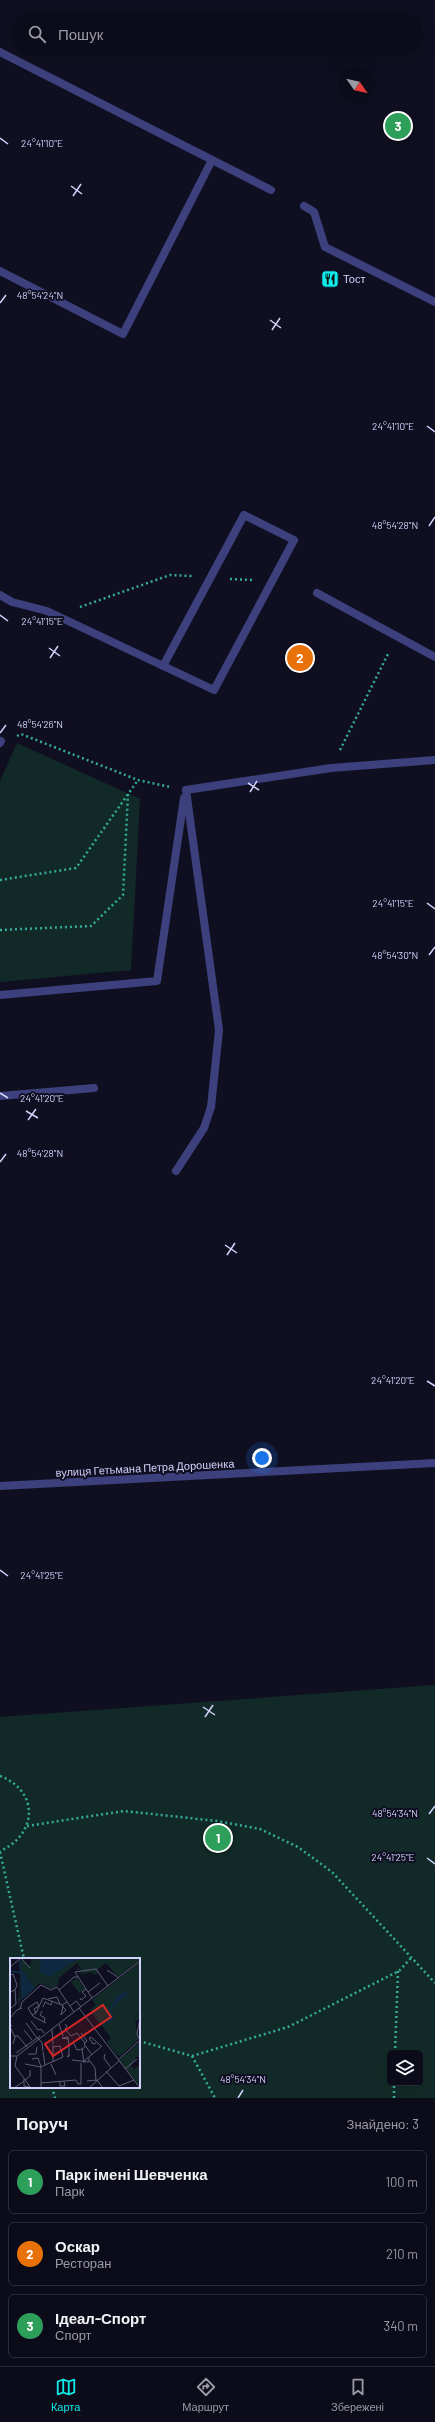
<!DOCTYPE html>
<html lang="uk">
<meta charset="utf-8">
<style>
body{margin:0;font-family:Barlow,sans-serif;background:#1a1926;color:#f1f3f6}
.controls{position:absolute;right:12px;bottom:12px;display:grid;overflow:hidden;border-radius:6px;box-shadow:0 4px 16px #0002}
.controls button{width:36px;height:36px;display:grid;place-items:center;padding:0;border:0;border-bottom:1px solid #2c2b38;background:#0c0b19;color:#f1f3f6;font:20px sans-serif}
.compass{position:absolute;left:339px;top:68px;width:36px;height:36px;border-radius:50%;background:#0c0b19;box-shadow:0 4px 16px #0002;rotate:124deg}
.you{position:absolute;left:262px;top:1458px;width:14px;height:14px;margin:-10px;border:3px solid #fff;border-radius:50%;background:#1a73e8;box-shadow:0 0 0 6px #1a73e833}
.badge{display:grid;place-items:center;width:26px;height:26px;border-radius:50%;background:#0eeceb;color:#fff;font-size:13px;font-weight:700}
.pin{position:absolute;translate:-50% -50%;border:2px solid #fff;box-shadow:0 1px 4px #0006}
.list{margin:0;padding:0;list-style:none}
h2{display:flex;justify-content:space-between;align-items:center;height:52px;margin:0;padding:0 16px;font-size:17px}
h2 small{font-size:13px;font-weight:400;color:#9a9ba2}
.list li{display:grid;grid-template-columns:26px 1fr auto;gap:12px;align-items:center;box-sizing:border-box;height:64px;margin:0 8px 8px;padding:0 8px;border:1px solid #2c2b38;border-radius:6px}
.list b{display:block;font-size:15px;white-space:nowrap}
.list p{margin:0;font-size:13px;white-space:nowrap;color:#9a9ba2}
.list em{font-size:13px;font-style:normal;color:#9a9ba2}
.icon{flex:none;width:22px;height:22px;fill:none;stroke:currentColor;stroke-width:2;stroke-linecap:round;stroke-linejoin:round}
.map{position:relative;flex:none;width:435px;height:2098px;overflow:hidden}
.search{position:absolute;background:#0c0b19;box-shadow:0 4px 16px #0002;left:12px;right:12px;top:12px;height:44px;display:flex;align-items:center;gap:10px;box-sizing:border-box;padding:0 14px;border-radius:22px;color:#9a9ba2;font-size:15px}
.sheet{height:268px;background:#0c0b19}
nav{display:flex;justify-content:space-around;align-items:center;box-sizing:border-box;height:56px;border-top:1px solid #2c2b38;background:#0c0b19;font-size:11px;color:#9a9ba2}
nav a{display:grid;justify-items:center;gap:2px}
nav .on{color:#0eeceb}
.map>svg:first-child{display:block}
.green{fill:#122a27;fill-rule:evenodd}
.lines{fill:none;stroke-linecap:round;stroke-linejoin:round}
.path{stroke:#35ac99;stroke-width:2.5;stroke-dasharray:2 3;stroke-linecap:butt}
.service{stroke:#3c417d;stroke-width:8}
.tertiary{stroke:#3c417d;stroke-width:8}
.ticks{fill:none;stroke:#d2d1fc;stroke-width:1.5}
.labels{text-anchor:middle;stroke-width:4;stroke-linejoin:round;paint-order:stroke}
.poi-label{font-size:11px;fill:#d2d1fc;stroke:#100f21;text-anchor:start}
.street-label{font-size:11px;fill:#d2d1fc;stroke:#100f21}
.inset-river{fill:none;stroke:#102943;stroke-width:2}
.inset-road{fill:none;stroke:#5e5d79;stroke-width:1}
.view{fill:#d62828;fill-opacity:0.15;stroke:#d62828;stroke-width:2}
.inset-edge{fill:none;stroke:#d2d1fc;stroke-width:2}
.ticks-label{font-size:10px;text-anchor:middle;fill:#d2d1fc;stroke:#100f21;stroke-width:4;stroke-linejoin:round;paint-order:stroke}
</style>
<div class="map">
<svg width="435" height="2098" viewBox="0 0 435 2098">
<rect width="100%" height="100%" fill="#100f21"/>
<g class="green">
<path d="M17,743L140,799L131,970L0,982V781Z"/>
<path d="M435,1685V2098H0V1717ZM11,1959H139V2087H11ZM390,2053H420V2083H390Z"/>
</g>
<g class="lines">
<g class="path">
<path d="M230,579L253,580"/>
<path d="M80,607L170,575L192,576"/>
<path d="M17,736L21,734L138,780L170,787"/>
<path d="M340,750L389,652"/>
<path d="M0,880L76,868L138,780"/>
<path d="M0,930L91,926L123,895L128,794"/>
<path d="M0,1776C40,1791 37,1835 0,1851"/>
<path d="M27,1826L124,1811L217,1821L260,1829L298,1847L332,1872L435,1983"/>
<path d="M0,1852L24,1959"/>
<path d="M139,2041L192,2056L288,2027L399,1971L411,1958"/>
<path d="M395,2053L398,1971"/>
<path d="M192,2056L215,2098"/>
<path d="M52,2087L55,2098"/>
<path d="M394,2098V2083"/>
</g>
<g class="service">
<path d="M0,52L271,190"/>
<path d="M304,206L314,212L325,247L435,302"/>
<path d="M0,271L123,334L212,160"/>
<path d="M317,593L435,657"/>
<path d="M0,595L12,602L47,611L214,690L294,540L244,515L163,666"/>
<path d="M0,743L1,741"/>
<path d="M186,790L331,768L435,760"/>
<path d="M0,995L157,981L184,798"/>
<path d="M0,1096L94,1088"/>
<path d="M176,1171L204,1128L211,1107L219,1030L186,790"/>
</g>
<path class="tertiary" d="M0,1486L435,1463"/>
</g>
<path class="ticks" d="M0,138L8,144M71,186L82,194M73,196L81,184M0,303L6,295M270,320L281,328M272,330L280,318M427,426L435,432M429,526L435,517M0,615L8,621M49,648L60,656M50,658L58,646M0,733L6,725M248,783L259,790M250,792L257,781M427,903L435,909M429,955L435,947M0,1093L8,1098M26,1111L38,1118M28,1120L36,1109M0,1162L6,1154M225,1245L237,1253M227,1255L235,1243M427,1381L435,1386M0,1570L8,1576M203,1707L215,1715M205,1717L213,1705M429,1814L435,1806M427,1858L435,1864M238,2098L243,2090"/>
<defs>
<symbol id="restaurant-square" viewBox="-11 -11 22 22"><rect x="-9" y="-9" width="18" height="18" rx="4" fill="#0eeceb" stroke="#100f21"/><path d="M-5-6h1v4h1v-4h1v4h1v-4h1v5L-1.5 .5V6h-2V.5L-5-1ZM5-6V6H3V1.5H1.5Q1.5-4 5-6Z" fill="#111"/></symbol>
</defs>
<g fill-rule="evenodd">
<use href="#restaurant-square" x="320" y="269" width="20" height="20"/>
</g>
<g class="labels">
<g class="poi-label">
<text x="343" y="283">Тост</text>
</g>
<g class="street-label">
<text transform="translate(145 1468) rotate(-3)" y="4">вулиця Гетьмана Петра Дорошенка</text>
</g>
</g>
<g transform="translate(10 1958)">
<rect width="130" height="130" fill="#100f21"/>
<path d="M22,0H130V2L108,19L96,5L88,11V15L84,17L82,14L69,17L73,14L67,11V8L69,11L72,12L67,5L49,20L48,27L42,31L30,25L10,43L8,49L11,5L13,2L20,8ZM11,18H16L25,30L10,41ZM130,4V54L123,60L130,55V60L125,64L129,81L110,98L106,95L109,101L97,84L101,80L80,52L86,47L82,42ZM67,20L75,31L69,35L61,24ZM130,84V103L127,98L121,108L125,111L130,107V128L109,102Z" fill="#122a27" fill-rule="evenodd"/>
<path d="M31,0L49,1L69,0L40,19L30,14ZM14,16L25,30L11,42V18ZM114,34L119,35L102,50L101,54L104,59L97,68L95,67L102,57L98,53L105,43V39Z" fill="#102943"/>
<path class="inset-river" d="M10,2L11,17M0,13L13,15L17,19"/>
<path class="inset-road" d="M11,0L20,10M0,9L11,0M97,12L109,20M0,17L3,16L7,27L5,32L0,34M49,32L64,19H68M78,34L90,25M70,40L71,42L76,38L72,34L76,31M82,40L65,14L86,11L98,28M38,41L47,39L50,46M52,47L53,48V49L56,52L51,57L53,48M0,48L1,50L6,46L5,32M60,48L66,43L71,49M33,49L35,44L41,47L42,43M69,50L130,130M10,51L12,44L31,27L41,32L47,29L64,54M32,53L30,57L35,60L34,64M26,55L33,40L52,47L57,44M22,57L26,55L24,51L29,48L27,44L18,50L22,57L24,59L36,65M0,60L7,52L12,50M21,63L28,72L31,71L34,75M16,65L27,80M49,66L53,78M55,66L57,68L55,71L61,78M2,67L0,69L5,79L3,86M42,71L43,86M14,72L22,82M71,75L77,83L74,86L82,97M5,78H8L17,89M61,78L67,75L75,85M28,80L32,85L33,93M58,81L52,80L58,79L59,88V98L57,99L59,96M63,84L67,92L73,91M86,85L83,86L79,80L81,79L91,88M43,87V104M6,95L30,78M18,96H26L27,89M95,96L94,100L101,110M0,98H7L130,3M7,98L5,108L21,130M22,101L28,100L31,109M62,102L79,104V100M108,102L130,82L127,76L130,60M74,103L92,88M80,103L85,110L86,123M74,105L72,91L76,88M15,106L31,109M41,106L46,117M35,107L53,99L50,88L43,89M115,111L127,101M96,113L109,128L124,122M14,121V128L20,129M15,122L20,118V112M77,123L87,122L92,129M50,124V128H55L54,123M31,125L66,122L68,126H71V105M4,130L14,123M31,130V109L35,107L33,94M79,130L109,103"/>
<path class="view" d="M93,47L101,59L43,98L35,86Z"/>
<rect width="130" height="130" class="inset-edge"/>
</g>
<g class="ticks-label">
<text x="42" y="147">24°41'10"E</text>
<text x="40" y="299">48°54'24"N</text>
<text x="393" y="430">24°41'10"E</text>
<text x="395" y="529">48°54'28"N</text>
<text x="42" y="625">24°41'15"E</text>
<text x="40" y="728">48°54'26"N</text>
<text x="393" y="907">24°41'15"E</text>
<text x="395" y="959">48°54'30"N</text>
<text x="42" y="1102">24°41'20"E</text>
<text x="40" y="1157">48°54'28"N</text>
<text x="393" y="1384">24°41'20"E</text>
<text x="42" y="1579">24°41'25"E</text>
<text x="395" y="1817">48°54'34"N</text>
<text x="393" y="1861">24°41'25"E</text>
<text x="243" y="2083">48°54'34"N</text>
</g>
</svg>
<div class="controls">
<button><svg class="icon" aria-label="layers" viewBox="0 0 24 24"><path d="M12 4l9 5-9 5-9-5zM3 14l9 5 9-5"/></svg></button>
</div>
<svg class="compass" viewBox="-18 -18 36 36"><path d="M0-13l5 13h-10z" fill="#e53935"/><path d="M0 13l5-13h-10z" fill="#9a9ba2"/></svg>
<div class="you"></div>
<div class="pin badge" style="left:218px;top:1838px;background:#2e9e5b">1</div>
<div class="pin badge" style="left:300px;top:658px;background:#e8710a">2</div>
<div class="pin badge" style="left:398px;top:126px;background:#2e9e5b">3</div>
<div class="search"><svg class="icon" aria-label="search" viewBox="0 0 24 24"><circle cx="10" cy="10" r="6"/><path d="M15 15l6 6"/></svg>Пошук</div>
</div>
<section class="sheet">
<h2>Поруч<small>Знайдено: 3</small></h2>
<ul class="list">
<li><span class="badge" style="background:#2e9e5b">1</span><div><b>Парк імені Шевченка</b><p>Парк</p></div><em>100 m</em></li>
<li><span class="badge" style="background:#e8710a">2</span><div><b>Оскар</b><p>Ресторан</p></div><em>210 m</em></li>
<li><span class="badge" style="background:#2e9e5b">3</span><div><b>Ідеал-Спорт</b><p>Спорт</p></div><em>340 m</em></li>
</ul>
</section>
<nav>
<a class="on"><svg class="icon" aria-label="map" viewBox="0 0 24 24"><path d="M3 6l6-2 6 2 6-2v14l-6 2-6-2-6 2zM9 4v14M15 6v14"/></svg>Карта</a>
<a><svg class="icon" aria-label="directions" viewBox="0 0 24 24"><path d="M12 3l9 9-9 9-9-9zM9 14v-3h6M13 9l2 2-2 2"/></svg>Маршрут</a>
<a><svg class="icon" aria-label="saved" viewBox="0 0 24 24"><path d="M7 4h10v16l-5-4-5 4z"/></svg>Збережені</a>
</nav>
